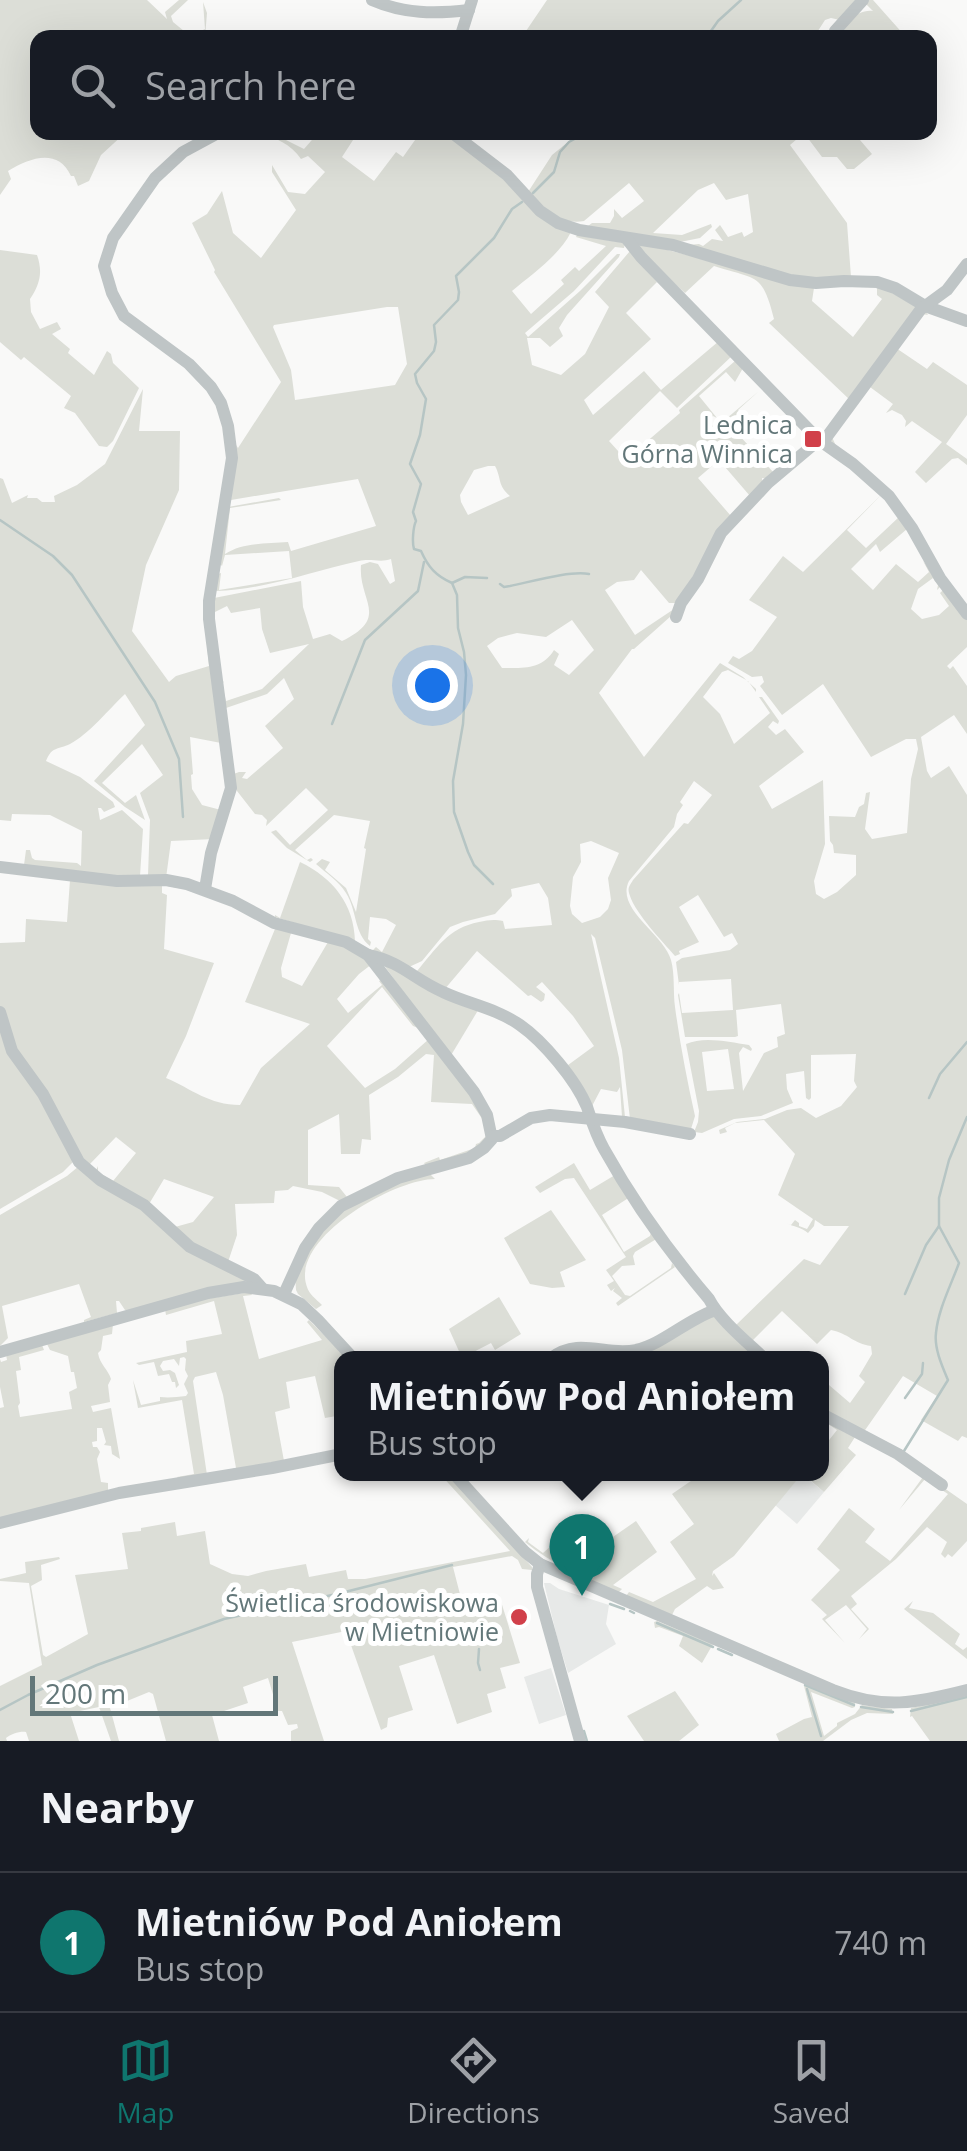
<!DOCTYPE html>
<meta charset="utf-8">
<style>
body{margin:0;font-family:"Open Sans",sans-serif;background:#20242c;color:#f1f3f6}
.scale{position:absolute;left:30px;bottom:25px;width:248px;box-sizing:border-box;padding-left:10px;border:5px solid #637779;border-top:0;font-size:28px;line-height:35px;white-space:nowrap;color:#637779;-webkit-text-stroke:8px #fff;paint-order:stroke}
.you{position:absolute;left:432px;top:685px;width:35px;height:35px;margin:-25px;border:8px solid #fff;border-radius:50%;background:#1a73e8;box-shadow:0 0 0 15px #1a73e833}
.badge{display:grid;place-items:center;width:65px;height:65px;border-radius:50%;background:#0f766e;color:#fff;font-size:32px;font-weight:700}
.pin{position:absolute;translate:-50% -82px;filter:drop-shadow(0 2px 5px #0008)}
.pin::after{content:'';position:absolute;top:52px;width:35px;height:30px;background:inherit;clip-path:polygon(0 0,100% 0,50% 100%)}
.popup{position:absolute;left:334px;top:1351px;width:495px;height:130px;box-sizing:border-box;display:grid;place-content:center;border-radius:20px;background:#171b24;filter:drop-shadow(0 2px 8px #0005);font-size:32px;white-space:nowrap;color:#9ea1a6}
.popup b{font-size:38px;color:#f1f3f6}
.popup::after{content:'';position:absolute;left:50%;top:100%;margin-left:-20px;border:20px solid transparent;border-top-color:#171b24}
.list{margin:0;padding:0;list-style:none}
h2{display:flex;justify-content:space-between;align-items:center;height:130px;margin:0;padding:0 40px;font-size:42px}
h2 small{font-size:32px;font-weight:400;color:#9ea1a6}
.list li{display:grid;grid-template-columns:65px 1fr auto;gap:30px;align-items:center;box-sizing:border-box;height:140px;padding:0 40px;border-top:2px solid #363941}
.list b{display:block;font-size:38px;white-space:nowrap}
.list p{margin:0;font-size:32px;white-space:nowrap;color:#9ea1a6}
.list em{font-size:32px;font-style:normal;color:#9ea1a6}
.icon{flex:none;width:55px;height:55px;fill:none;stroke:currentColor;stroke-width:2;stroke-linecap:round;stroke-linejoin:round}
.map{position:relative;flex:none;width:967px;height:1741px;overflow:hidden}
.search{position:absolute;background:#171b24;box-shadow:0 10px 40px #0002;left:30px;right:30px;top:30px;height:110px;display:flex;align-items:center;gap:25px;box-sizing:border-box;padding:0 35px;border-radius:20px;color:#9ea1a6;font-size:38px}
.sheet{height:270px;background:#171b24}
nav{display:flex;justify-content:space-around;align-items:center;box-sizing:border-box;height:140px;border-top:2px solid #363941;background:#171b24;font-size:28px;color:#9ea1a6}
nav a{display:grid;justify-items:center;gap:5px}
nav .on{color:#0f766e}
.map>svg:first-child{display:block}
.built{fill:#e7e9e8}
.green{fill:#dcded7;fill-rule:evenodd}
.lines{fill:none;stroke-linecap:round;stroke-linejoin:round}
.stream{stroke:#b6c5c4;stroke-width:2.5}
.minor{stroke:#bfc5c6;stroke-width:12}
.poi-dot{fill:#d1404a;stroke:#fff;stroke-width:4}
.labels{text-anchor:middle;stroke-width:10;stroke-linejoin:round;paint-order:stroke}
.poi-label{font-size:25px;fill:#637779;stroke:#fff;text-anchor:end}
</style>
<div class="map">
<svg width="967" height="1741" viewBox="0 0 967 1741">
<rect width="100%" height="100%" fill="#f9f9f8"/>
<g class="built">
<path d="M802,1474L824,1492L797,1524L775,1505Z"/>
<path d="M544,1583H550L559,1589L609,1605L606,1624L616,1644L568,1673L557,1637Z"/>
<path d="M551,1668L566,1715L539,1724L524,1677Z"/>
</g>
<g class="green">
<path d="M0,0H147L167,19L165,12L179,0H188L171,16L173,22L190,36L205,29L203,2L207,13L205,37L204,32C196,38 190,39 183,33L185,37L38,38V132L125,133L101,155L89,181L78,186L74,176H71C58,147 29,158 8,171L11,179L0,195Z"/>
<path d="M547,0H860L840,20L831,18L825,20L814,37L635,38L625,31L618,37L533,38L526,31Z"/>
<path d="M866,0H873L905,36L833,38C845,25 856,9 873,11L866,4Z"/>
<path d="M257,133H272L304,149L318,133H349L355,137L342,157L374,181L396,152L403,157L420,133H446L571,232C559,256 532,274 512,291L531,314L564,284L561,280L575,267L579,271L606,246L576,237L577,235L625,243L624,248L615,247L574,291L525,333L528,337L580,291L617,254H620L619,257L567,315L559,328L563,336L550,347L540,338H527L532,365L561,375L585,354L609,307L595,292L630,251L657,282L626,313L651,339L584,400L593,415L644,371L661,390L719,341L733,355L677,408L660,391L609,441L619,452L630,456L680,413L679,410L735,361L743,368L735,382L726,372L699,396L717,418L713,416L705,423L714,426L720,424L759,391L738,410L748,423L737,433L774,473L769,479L762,478L763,485L750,496L719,460L698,478L731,516L676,603H669L641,570L634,580L617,582L605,590L635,635L677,607L671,616L634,649H632L599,693L644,757L720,663L743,677L756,689V692L748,681L728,670L722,672L703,697L720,714L734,744L770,713L759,697H762L779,721L778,724L773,721L768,727L776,735L785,729L804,752L759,786L772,809L823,780L825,844L814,881L816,894L824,899L837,892L856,875V855L834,853L833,845L830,841L829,816L855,817L859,807L864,804L866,793L870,792L865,829L872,839L907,833L911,779L918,749L916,739H906L871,757L823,684L782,715L760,686L764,682L762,676L752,677L728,663L733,656L739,659L752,651L777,617L749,600L783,556L803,572L882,494L847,530L866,548L899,517L907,529L880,552L876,544L851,569L873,590L896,564L918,582L929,572L923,561L942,585L937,590L938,585L933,578L918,589L911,609L922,619L939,615L949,606L940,593L945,588L967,618V647L947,666L950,669L953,666L967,686V734L954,715L921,737L927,771L931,778L949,766L967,795V1438L962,1436L958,1441L921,1420L937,1396L903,1376L863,1433L822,1411V1379L850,1403L865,1382L859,1376L872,1354L871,1346C854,1344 848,1333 831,1330L817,1344L782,1311L752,1341L735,1326L804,1259L820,1265L849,1226H824L815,1220L814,1226L808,1233C801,1227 794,1227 786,1223L791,1225L795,1220L799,1223V1226L807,1229L813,1219L778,1195L795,1154L764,1120L735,1123L725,1128L727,1132L720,1134L719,1130L737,1122L765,1119L787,1110L801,1108L816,1118L841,1106L857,1087L854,1081L856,1054L811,1055V1098L809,1100L806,1098L804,1071L786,1074L787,1089L793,1103L761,1116L734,1119L702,1133L694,1132L698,1122L699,1111L686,1044C704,1036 729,1042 749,1045L752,1049L751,1051L743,1047L739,1053L743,1091L764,1053L778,1047L777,1037L785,1034L781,1004L736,1010L738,1036L735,1037H685L678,995L679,993L682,1013L733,1010L731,979L679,982V985L676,962L682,958L730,950L738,944L732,933L724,937L698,895L679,907L699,942L679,951L680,954L675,956C662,941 636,914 630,896C627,888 629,887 633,880L684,823L688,824L712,795L694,781L680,802L683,805L677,814L674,827L629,881C615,909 664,934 671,960C675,974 673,992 675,1007C680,1044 687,1080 695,1116L691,1129L630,1119L622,1050L595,938L591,934L619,1058L625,1117H622L620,1087L617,1092L601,1089L591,1108L564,1068L594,1046L573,1016L542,982L536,987L545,994L544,1000L541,1002L531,995L528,996L477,951L444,990L417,971C436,949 448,928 479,922C488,920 494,919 503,921L505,929L552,925L548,898L539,883L511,889L512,896L495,914L463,922L450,927L422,961L409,967L371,952L376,947L382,952L396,925L386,919L370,917L368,939L371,942L370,946C354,934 357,910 346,893C339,881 326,873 316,864L322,859L330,862L325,870L346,888L356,912L366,849L364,848L370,821L334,815L295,850L307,860L311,858L313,860L310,862L287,848L271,832L276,830L290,845L328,810L306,788L266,826L267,820L262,815L255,814L237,791L231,775L239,772H246L242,778L247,779L283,748L265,726L294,699L284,678L267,694L226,708L220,685L224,681L222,685L226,701L262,689L309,644L270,653L262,629L260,608L231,613L227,606L215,612L214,598L301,581L303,607L313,639L330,634L342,641C391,617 358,601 361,565L370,562L378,564L390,584L395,581L391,559C380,563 371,558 359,561C313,571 264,590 216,591L218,574L221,573L219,590L292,578L289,551L225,555L222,566L220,564L228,507L279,498L281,500L230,508L225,554C243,542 267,544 288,542L291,551L376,526L358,479L231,500L236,445L238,448L281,382L214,272L215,270L192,223L207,214L222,191L233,233L261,258L296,210L272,172V165L288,192L305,194L325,172L308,156L301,159C291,144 275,137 257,133ZM387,307H398L407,364L395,385L295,400L291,370L273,327L274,325ZM488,466H495C502,479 497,485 510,496L468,515L461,502L460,495L474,470ZM572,620L594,650L569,675L554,665L559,654L554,650C542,670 523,668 502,668L487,646L498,638L517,633L546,637ZM591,841L619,853L608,878L611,900L608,909L600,917L582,923L572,914L570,906L573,877L581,862L580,844ZM728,1049L734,1089L707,1091L702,1052Z"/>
<path d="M579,133H854L872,154L854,169H847L837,157H822L804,133L790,145L847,223L851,277L802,279L688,245L699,244L703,246L712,239L723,241L715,230L720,225L728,237L742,232L744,237L753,232L748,194L726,200L714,183L698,190L653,233L682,235L711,224L712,227L700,238L680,242L588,226L592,223H610L614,216V209L622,218L644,201L629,183L584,221C561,226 543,207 528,192L552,155Z"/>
<path d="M637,242L814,288L812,301L853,337L882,299L877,295V288H884L916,307L850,400L769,323L774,319C762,272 757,280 714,266L685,293L638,250Z"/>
<path d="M0,250L37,255C43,272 40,284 30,299L31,312L40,329L57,322L61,329L52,334L70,349L68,353L94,375L107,351L111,354L113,363L139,388L113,441L107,447L99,446L75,413L64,408L71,396L24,357L21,360L0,342Z"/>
<path d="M925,311L928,315L922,314L896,348L927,369L933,362L967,385V415L946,444L967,459V465L958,458L952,459L926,483L915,472L942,442L912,421L905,427L906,421L902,415L892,410L886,413L893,404L870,387L832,437L836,446L829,439L921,312Z"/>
<path d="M143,389L139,431H180L179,490L146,565L132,631L169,682L176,676L209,666L205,625L221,743L190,737L193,774L191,775L192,789L202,805L221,810L214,839L171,841L166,878L148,875L150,820L140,793L163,775L142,744L102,783L125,803L136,795L145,820L125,807L94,781L145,725L125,694C110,708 88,735 70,744C58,750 52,746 46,761L80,777L113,802L115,807L104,812L101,808H98L100,820L122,810L143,829L140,876L136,878L24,865L26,850H30L32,858L35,860L77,863L81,866L82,831L50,815L12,814L11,821L0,820V478L3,479L12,503L28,495L27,498H37L42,502H55L54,496L77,485L105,464Z"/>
<path d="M300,862C333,878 354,904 355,941L275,917V915L280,918Z"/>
<path d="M17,870L120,882L170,883L200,889L199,892L162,885V893L167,895L164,949L214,963L186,1036L166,1078C192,1089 209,1105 240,1105L261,1068L310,1024L245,1002L275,929L281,926L319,937V939L291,933L281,968L282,977L302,986L328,942L324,940L327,939C345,944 359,950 372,964L359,974L337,999L348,1013L382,985L379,981L383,979L424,1030L413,1026L382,987L327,1046L365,1088L395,1069L429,1039L436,1045C449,1063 504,1124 484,1144C470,1159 446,1162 427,1167L424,1163L439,1157L440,1160L475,1148L476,1144L479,1143L486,1136L483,1120L472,1104L431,1102L434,1055L426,1054L398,1077L369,1095L371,1140L362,1139L360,1154H341L339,1114L308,1130V1185L339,1187L347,1197L340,1201L322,1192L293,1186L288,1190L275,1191L274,1203L235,1204L237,1235L228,1262L191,1245L163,1220L164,1218L175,1227L193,1222L214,1197L164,1179L149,1204L155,1210L153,1211L137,1198L95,1173L98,1166V1172L113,1181L136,1153L116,1137L89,1165H84L75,1154L64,1126L42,1088L12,1045L8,1024L0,1008V943L25,942L26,919L67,922L70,880L17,873Z"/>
<path d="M381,961L480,1007L450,1057Z"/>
<path d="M0,1017L73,1162L63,1172L0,1209Z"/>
<path d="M585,1120L630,1197L602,1215L624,1252L650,1236L652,1229L658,1238L635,1252L633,1256L635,1265L622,1266L612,1276L625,1295L630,1296L671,1268L672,1263L675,1267L618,1306L616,1303L622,1298L613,1291L615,1288L611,1291L607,1285L614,1281L606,1270L626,1257L574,1178L565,1179L540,1193L535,1187L574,1163L590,1190L615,1175Z"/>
<path d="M79,1166L252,1280L130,1310H125L119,1301H116L117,1313L84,1322V1320L91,1317L79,1284L2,1306L8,1338L0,1346V1215L67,1176Z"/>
<path d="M430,1174L435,1179C394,1179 289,1239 307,1287C309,1294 316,1299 322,1305L316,1309L298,1294L296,1290L295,1273L329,1219L373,1191Z"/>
<path d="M551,1210L586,1260L560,1272L565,1287L552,1288L530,1284L504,1238Z"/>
<path d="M250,1292L252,1295L243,1296L259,1359L322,1340L307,1322L309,1320L347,1358H342V1415L325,1418L315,1376L286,1382L290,1408L275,1412L284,1461L180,1481L177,1477L194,1474L182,1400L138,1408L133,1380L141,1405L160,1401V1397C169,1398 177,1397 186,1396L188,1393L184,1384L188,1376L185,1370L186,1359L184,1357L180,1358L179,1366L174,1359L163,1361L160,1366L163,1371L170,1370L175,1373L179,1385L176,1388L175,1382H172L169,1374L158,1376L154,1362L139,1365L136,1363L187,1352L186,1341L222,1334L214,1301L166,1315L165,1309L199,1300ZM216,1372L223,1395L236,1468L207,1475L193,1381L195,1377Z"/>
<path d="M499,1297L521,1334L495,1350L491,1343L462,1358L449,1329Z"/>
<path d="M714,1315L760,1358H640L637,1355Z"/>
<path d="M113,1324L112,1334L103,1336L101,1350L98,1353C100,1365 108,1369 111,1379L108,1385L110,1402L91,1406L93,1412L111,1408L120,1459L112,1454L111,1446L104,1445L106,1442L102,1428H97V1441L92,1442L93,1447H97L100,1452L97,1459L101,1482L108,1483V1494L0,1521V1408L4,1407L0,1387V1359L1,1362L7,1360L6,1354L42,1345L44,1350L19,1357L21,1370L16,1371L20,1403L18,1406L20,1417L72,1409L69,1392L77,1388L74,1372H71L68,1356L50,1350L47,1344Z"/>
<path d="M822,1420L855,1437L848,1448L856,1455L824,1492L803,1474H822V1449L837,1430Z"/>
<path d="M440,1474H448L532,1567V1570L522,1569L518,1560L512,1556L453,1567L463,1606L499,1595L520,1663L500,1668L506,1688L487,1694L492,1712L457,1724L434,1655L399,1666L413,1710L388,1718L387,1727L381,1730L346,1631L292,1642L324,1741H291V1731L298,1728L297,1724L288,1725L282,1711H278L268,1678L243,1687L248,1703L212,1715L219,1741H166L153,1694L149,1692L110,1708L119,1741H111L99,1707L70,1713L79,1741H29L26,1732C20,1731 11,1734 6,1738L7,1741H0V1686L42,1665L29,1583L0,1581V1579L26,1573L25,1562L59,1557L60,1559L41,1565L42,1580L31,1586L43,1655L46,1657L88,1634L75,1575L128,1569L122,1533L141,1531V1528L175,1522L177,1536L205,1531L210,1564L232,1574L248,1576L266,1571L306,1564L309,1577L346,1570L348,1579H365L510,1551Z"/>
<path d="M701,1474H734L742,1480L747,1474H802L734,1556L713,1571L712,1576L714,1573L724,1588L713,1590L707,1586L675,1609L672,1615L626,1596L629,1592L653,1602L696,1579L670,1542L694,1524L672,1494Z"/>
<path d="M927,1476L967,1504V1541L952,1557L948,1554L945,1558L941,1554L947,1542L927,1527L896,1559L851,1596L857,1604L851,1609L869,1629L859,1639L867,1629L846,1605L825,1620L845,1643L822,1619L827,1615L811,1600L840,1570L817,1549L849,1508L875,1529L865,1542L890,1561L948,1494L925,1479L899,1510L923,1477Z"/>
<path d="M636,1521L657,1552L613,1585L622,1589L618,1593C585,1578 553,1565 525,1542L529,1538L528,1542L543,1553L578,1522L597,1548Z"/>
<path d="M913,1601L909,1608L933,1613L960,1634L955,1644L963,1650L967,1647V1659L904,1609Z"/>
<path d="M657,1621L713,1644L702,1663L679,1646L683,1636L659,1627L655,1628L654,1622Z"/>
<path d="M806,1684L855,1703V1707L852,1708L811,1692L824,1736L837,1726V1723L855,1714L862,1705L892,1709L893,1714L867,1713L851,1720L823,1741H779L776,1734L804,1719L812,1717L804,1686Z"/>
<path d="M675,1691L699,1725L679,1741H644L627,1716Z"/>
<path d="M967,1694V1741H930L912,1716L910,1717L911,1708Z"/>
</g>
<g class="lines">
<g class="stream">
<path d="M706,38L718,21L741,0"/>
<path d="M533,193L554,172L560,152L569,142L587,132"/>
<path d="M0,520L53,556L72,575L155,702L179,759L183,817"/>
<path d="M452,583L465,577L487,578"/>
<path d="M500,584L504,587L510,586C530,582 571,570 589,574"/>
<path d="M332,724L365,640L418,591L424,562"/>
<path d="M493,884L474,865L468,852L454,812L453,781L463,724L466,675L464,652L458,628L457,595L452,583C436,576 428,567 421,551L414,549C412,543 413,527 416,521L413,512L421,484L410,464L420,435L426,399L417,383L415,374L434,351L436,342L434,325L458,300L459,292L456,276L494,238L512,209L522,202"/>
<path d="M929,1098L940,1074L967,1042"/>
<path d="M905,1294L926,1245L939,1226V1198L949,1160L967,1117"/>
<path d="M905,1398L922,1374L923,1363"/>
<path d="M904,1451L948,1380C942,1366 934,1348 936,1333C938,1310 951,1285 959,1263L939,1226"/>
<path d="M610,1604L624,1609"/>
<path d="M630,1611L634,1613"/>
<path d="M657,1623L713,1647"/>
<path d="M479,1649L478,1663L480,1670"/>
<path d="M718,1649L732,1655"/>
<path d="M805,1685L854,1705"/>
<path d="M807,1689L821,1736"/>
<path d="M861,1707L893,1712"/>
<path d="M0,1710L28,1695L97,1665L224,1619L341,1593L452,1565"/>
<path d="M911,1711L967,1697"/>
<path d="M584,1731L587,1741"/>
</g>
<g class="minor">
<path d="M372,0C404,14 435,14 469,10"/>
<path d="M835,31L863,0"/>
<path d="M460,38L472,0"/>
<path d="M451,132L507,175L540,211L558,223L579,230L673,245L790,280L816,283L844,281L877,282L895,288L925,306L967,321"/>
<path d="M626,238L641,257L819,440L853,464L889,496L912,528L940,578L967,614"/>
<path d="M823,442L921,309L947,290L967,264"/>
<path d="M676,617L681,603L698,579L721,533L768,483L819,440"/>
<path d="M0,867L117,881L166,880L187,884L233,901L274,923L346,942L368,955L474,1092L487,1115L492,1139L484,1148L469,1158L398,1178L341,1206L319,1228L305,1248L284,1294"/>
<path d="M205,889L211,853L231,788L209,619V601L232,458L228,426L221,403L211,387L189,364L124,316L112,293L104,266L113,238L155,178L183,152L220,132"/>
<path d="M368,955C402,962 413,979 443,992C468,1004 496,1008 520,1025C543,1041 576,1080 587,1107C592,1122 596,1135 604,1149C634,1203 669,1252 709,1299C719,1319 746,1341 764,1358"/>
<path d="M0,1012L12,1051L43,1094L79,1162L100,1180L144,1205L190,1247L254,1279L262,1288"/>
<path d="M493,1136H500L531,1118L550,1115L625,1122L690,1134"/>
<path d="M0,1352L208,1293L244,1287L274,1291L301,1304L318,1320L353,1358"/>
<path d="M551,1358C580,1336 606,1357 636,1350C661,1345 687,1320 713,1311"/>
<path d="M822,1414L898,1454L942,1485"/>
<path d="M454,1474L525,1552L540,1564L833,1690C884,1710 916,1703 967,1690"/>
<path d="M0,1523L119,1493L272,1468L342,1454"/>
<path d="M540,1564L537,1574V1587L580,1741"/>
</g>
</g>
<g class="poi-dot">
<rect x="803" y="429" width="20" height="20" rx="5"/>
<circle cx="519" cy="1617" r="10"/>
</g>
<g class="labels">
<g class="poi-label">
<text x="793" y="434">Lednica<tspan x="793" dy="29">Górna Winnica</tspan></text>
<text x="499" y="1612">Świetlica środowiskowa<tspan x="499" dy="29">w Mietniowie</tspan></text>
</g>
</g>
</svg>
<div class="scale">200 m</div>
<div class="you"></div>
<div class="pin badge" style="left:582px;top:1596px">1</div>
<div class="popup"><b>Mietniów Pod Aniołem</b>Bus stop</div>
<div class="search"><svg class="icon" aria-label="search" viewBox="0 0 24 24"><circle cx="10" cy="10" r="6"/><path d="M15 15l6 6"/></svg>Search here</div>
</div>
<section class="sheet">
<h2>Nearby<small></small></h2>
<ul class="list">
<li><span class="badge">1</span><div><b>Mietniów Pod Aniołem</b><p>Bus stop</p></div><em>740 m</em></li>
</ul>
</section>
<nav>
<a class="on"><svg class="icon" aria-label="map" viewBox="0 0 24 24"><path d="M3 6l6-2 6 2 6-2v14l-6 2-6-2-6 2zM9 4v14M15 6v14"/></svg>Map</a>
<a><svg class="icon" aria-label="directions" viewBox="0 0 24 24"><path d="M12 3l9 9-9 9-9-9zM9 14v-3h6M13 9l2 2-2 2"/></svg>Directions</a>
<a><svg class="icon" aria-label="saved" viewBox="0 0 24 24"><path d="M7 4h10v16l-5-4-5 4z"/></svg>Saved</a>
</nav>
